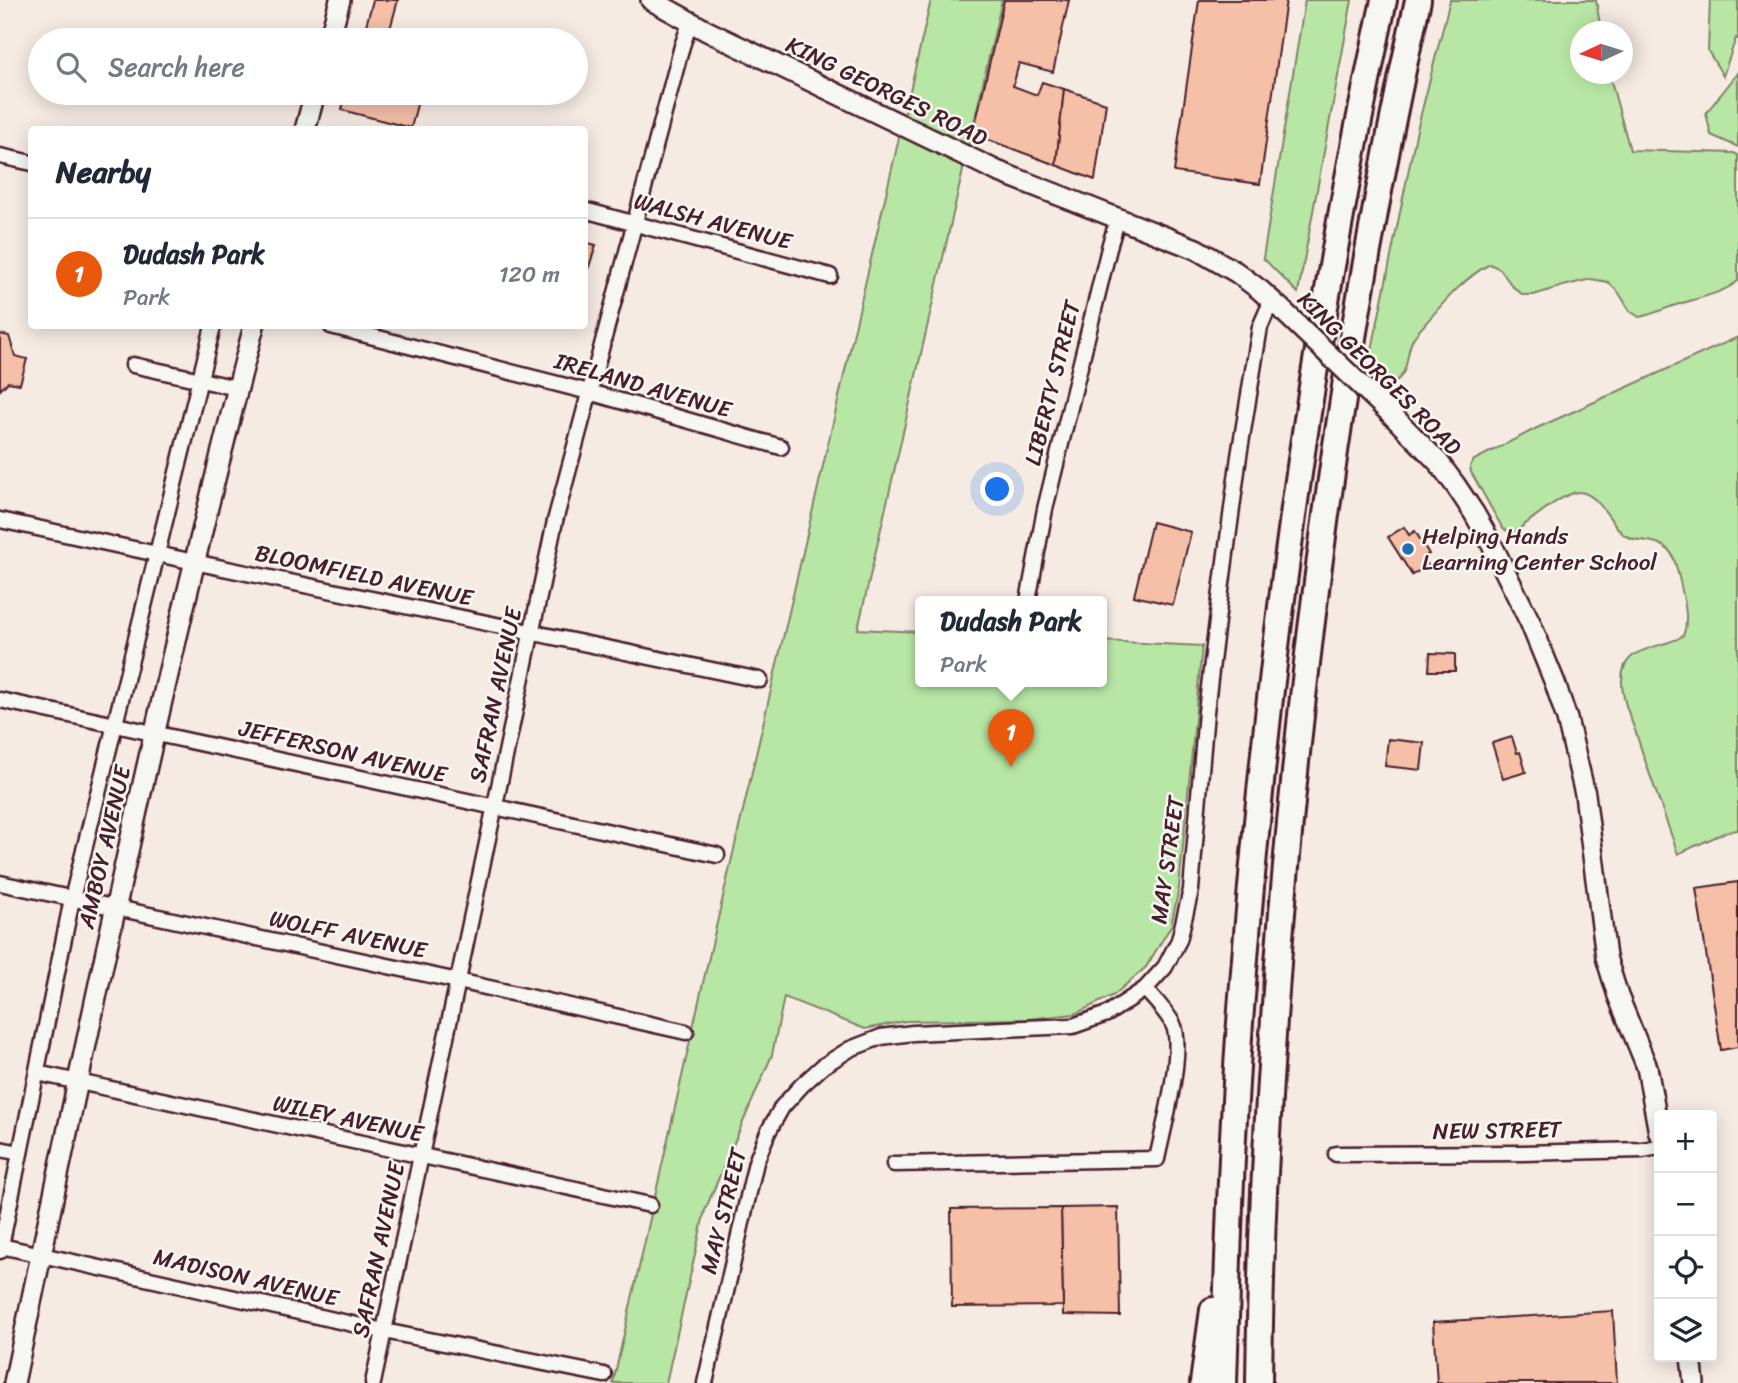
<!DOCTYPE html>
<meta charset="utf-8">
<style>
body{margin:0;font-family:Sriracha,sans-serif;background:#f6f6f7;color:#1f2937}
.controls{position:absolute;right:21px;bottom:21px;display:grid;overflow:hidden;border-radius:7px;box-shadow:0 4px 18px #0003}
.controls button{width:63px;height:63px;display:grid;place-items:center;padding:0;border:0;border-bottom:2px solid #e0e1e3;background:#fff;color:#1f2937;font:35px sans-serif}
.compass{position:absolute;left:1570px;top:21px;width:63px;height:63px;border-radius:50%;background:#fff;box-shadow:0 4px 18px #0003;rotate:266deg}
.you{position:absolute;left:998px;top:490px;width:24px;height:24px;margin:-18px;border:5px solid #fff;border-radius:50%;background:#1a73e8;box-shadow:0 0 0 10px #1a73e833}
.badge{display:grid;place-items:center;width:46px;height:46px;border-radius:50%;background:#ea580c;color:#fff;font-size:23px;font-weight:700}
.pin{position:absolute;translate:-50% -58px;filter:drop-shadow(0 2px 4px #0008)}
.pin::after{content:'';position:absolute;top:37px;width:24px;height:21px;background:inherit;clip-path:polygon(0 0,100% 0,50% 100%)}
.popup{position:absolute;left:915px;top:596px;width:192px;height:91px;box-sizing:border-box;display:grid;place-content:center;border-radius:7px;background:#fff;filter:drop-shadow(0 2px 5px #0005);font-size:23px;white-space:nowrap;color:#747a83}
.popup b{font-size:26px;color:#1f2937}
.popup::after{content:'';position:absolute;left:50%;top:100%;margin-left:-14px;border:14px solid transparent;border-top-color:#fff}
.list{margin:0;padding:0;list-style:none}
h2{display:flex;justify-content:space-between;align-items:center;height:91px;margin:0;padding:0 28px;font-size:30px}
h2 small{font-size:23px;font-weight:400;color:#747a83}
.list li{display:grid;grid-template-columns:46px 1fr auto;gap:21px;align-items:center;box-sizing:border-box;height:112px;padding:0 28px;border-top:2px solid #e0e1e3}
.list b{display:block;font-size:26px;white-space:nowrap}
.list p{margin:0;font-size:23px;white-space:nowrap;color:#747a83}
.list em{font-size:23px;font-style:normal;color:#747a83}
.icon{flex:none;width:38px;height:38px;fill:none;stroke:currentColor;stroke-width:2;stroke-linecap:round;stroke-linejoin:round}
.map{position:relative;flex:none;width:1738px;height:1383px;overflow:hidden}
.search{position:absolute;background:#fff;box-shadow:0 4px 18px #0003;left:28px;top:28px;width:560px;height:77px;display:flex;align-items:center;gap:18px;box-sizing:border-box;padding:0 24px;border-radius:38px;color:#747a83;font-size:26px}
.panel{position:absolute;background:#fff;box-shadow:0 4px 18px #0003;left:28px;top:126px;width:560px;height:203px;border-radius:7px}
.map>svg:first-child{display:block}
.green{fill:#b8e6a4;stroke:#818268;stroke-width:2}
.building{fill:#f5c0a7;stroke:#4a1f2b;stroke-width:2}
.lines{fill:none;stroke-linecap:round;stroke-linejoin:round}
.street-casing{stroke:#4a1f2b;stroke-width:19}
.secondary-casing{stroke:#4a1f2b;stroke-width:24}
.highway-casing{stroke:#4a1f2b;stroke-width:30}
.street{stroke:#f6f6f2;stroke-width:14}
.secondary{stroke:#f6f6f2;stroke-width:19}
.highway{stroke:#f6f6f2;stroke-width:24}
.secondary-bridge-casing{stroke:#4a1f2b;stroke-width:24;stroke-linecap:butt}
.secondary-bridge{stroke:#f6f6f2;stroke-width:19}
.poi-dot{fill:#1f6fb2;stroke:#f6f6f2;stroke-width:2.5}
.labels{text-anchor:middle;stroke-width:5;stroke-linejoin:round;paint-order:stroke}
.street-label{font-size:23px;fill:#4a1f2b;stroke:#f6f6f2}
.poi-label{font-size:23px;fill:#4a1f2b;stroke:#f6f6f2;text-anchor:start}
</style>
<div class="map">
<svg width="1738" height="1383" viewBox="0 0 1738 1383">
<rect width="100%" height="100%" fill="#f6ebe3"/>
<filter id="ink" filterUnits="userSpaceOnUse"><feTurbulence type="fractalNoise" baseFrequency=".0143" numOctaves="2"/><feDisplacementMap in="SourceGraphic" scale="14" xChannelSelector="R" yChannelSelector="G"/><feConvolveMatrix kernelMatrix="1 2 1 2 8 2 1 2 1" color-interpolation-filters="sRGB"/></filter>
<g filter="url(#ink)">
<g class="green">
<path d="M931,0H1002L858,629L920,632V681H1102V641L1202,646L1179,888L1171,926L1146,967L1114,995L1075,1014L1027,1019L906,1021L865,1029L784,997L772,1055L705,1210L666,1383H613L703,983Z"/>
<path d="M1305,0H1352L1298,293L1263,258Z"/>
<path d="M1450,0H1596L1601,31L1580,32V74H1609L1630,150L1734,153L1738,155V281C1720,295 1697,298 1676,305C1663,309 1652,315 1639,317L1630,311L1619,293L1608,282L1591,279L1559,287L1534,295H1523L1512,286L1500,269L1490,264C1465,277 1444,302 1425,324C1421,329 1414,335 1412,341C1406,354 1409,372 1396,381C1382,375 1375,365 1372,350L1416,134Z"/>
<path d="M1710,0H1738V39L1736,38L1723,76L1708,51Z"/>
<path d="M1738,73V147L1711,135L1706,113Z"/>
<path d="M1738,337V830L1726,832L1678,854C1664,814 1649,774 1636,733C1630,717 1622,699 1622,682C1621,651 1646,650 1669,642C1674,640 1680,639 1683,635C1686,630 1686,625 1686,619C1687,610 1676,559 1671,553C1656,535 1637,545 1623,534C1609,521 1598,492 1578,492C1564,492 1529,522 1516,531L1510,532L1503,529L1471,472L1470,466L1474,460L1537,428Z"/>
</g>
<g class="building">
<path d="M373,0H398L387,40H362Z"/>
<path d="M1004,0H1069L1053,72L1019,63L1013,86L1037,95L1042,82L1064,89L1056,165L973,134Z"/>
<path d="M1199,0H1286L1260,184L1174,172Z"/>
<path d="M1064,89L1106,103L1095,180L1056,165Z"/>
<path d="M346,93H420L411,128L342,110Z"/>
<path d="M584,242L596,245L584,282Z"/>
<path d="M0,334L9,336L15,356L27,359L20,384L8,382L0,390Z"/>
<path d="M1152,522L1191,532L1173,605L1134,596Z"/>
<path d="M1404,527L1409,535L1415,531L1429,554L1423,557L1428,565L1412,575L1388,537Z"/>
<path d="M1430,653L1455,654V671H1429Z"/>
<path d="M1512,737L1517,753L1520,752L1526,772L1503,779L1492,743Z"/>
<path d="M1388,739L1424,743L1421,770L1385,766Z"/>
<path d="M1738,882V1047L1721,1050L1696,888Z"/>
<path d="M1118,1207L1120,1316L1063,1315L1061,1208Z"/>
<path d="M1061,1208L1063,1306L952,1307L951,1209Z"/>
<path d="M1613,1311L1617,1383H1437L1433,1322Z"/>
</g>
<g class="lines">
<defs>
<g id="street">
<path d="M0,156L32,163"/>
<path d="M584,210L830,276"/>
<path d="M331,326L589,392L781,447"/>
<path d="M133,365L237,388"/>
<path d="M0,520L194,562L760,680"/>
<path d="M1028,601L1045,509L1110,244L1118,218"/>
<path d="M0,700L717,855"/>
<path d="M0,883L458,981L686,1032"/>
<path d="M37,1073L650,1205"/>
<path d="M0,1149L20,1153"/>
<path d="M1336,1154L1522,1153L1642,1150L1659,1147"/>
<path d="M894,1164L1157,1159C1163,1130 1185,1048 1173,1024C1166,1011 1155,1000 1145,989"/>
<path d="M1,1246L384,1331L604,1375"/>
<path d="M0,1251L72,899L213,326"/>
<path d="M373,1383L555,521L682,46L690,23"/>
<path d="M705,1383L756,1162L768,1132L782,1107L802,1085L823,1066L850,1049L881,1037L913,1033L1073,1026L1107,1014L1145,989L1165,967L1179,940L1191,890L1206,712L1217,621L1239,456L1260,327L1267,311L1273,302"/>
</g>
<g id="secondary">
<path d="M651,0L707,31L997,171L1196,249L1236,272L1260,290L1281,309"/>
<path d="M329,40L340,0"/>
<path d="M305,130L315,93"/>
<path d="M1391,414L1439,463L1456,486L1474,513L1491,543L1530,622L1555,683L1567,719L1585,794L1606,957L1618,996L1647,1067L1659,1133"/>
<path d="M1691,1357L1694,1383"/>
<path d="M14,1383C89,1029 162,675 254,326"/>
</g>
<g id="highway">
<path d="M1203,1383L1213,1310"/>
<path d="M1224,1383C1228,1250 1232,1117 1243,984C1263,721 1296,459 1344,199C1356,133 1370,66 1384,0"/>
<path d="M1259,1383C1260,1313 1261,1243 1265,1173C1284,779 1333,386 1418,0"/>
</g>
</defs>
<use href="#street" class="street-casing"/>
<use href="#secondary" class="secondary-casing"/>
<use href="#highway" class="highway-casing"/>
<use href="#street" class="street"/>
<use href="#secondary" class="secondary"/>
<use href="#highway" class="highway"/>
<defs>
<path id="secondary-bridge" d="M1281,309L1391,414"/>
</defs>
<use href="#secondary-bridge" class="secondary-bridge-casing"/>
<use href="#secondary-bridge" class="secondary-bridge"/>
</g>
</g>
<circle class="poi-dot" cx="1408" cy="549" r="7"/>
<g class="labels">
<g class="street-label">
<text transform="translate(887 91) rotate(26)" y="8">KING GEORGES ROAD</text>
<text transform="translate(713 221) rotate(15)" y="8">WALSH AVENUE</text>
<text transform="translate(1380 373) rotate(45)" y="8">KING GEORGES ROAD</text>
<text transform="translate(1052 383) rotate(-76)" y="8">LIBERTY STREET</text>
<text transform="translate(643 385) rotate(16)" y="8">IRELAND AVENUE</text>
<text transform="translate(364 575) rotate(12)" y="8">BLOOMFIELD AVENUE</text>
<text transform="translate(495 695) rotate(-78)" y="8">SAFRAN AVENUE</text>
<text transform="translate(343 751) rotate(13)" y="8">JEFFERSON AVENUE</text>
<text transform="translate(104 847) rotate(-77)" y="8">AMBOY AVENUE</text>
<text transform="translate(1167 860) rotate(-82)" y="8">MAY STREET</text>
<text transform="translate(348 934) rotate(12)" y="8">WOLFF AVENUE</text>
<text transform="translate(348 1118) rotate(12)" y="8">WILEY AVENUE</text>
<text transform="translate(1497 1130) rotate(-1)" y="8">NEW STREET</text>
<text transform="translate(723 1211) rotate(-76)" y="8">MAY STREET</text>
<text transform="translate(378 1250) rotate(-78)" y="8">SAFRAN AVENUE</text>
<text transform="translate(246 1277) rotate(13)" y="8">MADISON AVENUE</text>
</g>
<g class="poi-label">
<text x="1422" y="544">Helping Hands<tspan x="1422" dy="26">Learning Center School</tspan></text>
</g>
</g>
</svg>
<div class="controls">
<button>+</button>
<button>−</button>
<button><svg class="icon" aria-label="locate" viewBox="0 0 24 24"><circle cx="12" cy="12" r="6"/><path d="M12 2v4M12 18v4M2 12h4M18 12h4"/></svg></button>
<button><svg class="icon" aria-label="layers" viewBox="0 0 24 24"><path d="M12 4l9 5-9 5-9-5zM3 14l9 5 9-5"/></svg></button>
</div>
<svg class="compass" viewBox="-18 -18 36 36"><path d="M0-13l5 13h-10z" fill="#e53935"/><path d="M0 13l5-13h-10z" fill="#747a83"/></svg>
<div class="you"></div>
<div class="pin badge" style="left:1011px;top:767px">1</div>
<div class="popup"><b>Dudash Park</b>Park</div>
<div class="search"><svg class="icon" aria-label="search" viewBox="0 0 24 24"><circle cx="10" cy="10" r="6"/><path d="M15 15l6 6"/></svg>Search here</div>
<section class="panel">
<h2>Nearby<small></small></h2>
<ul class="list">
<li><span class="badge">1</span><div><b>Dudash Park</b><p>Park</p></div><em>120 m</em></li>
</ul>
</section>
</div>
